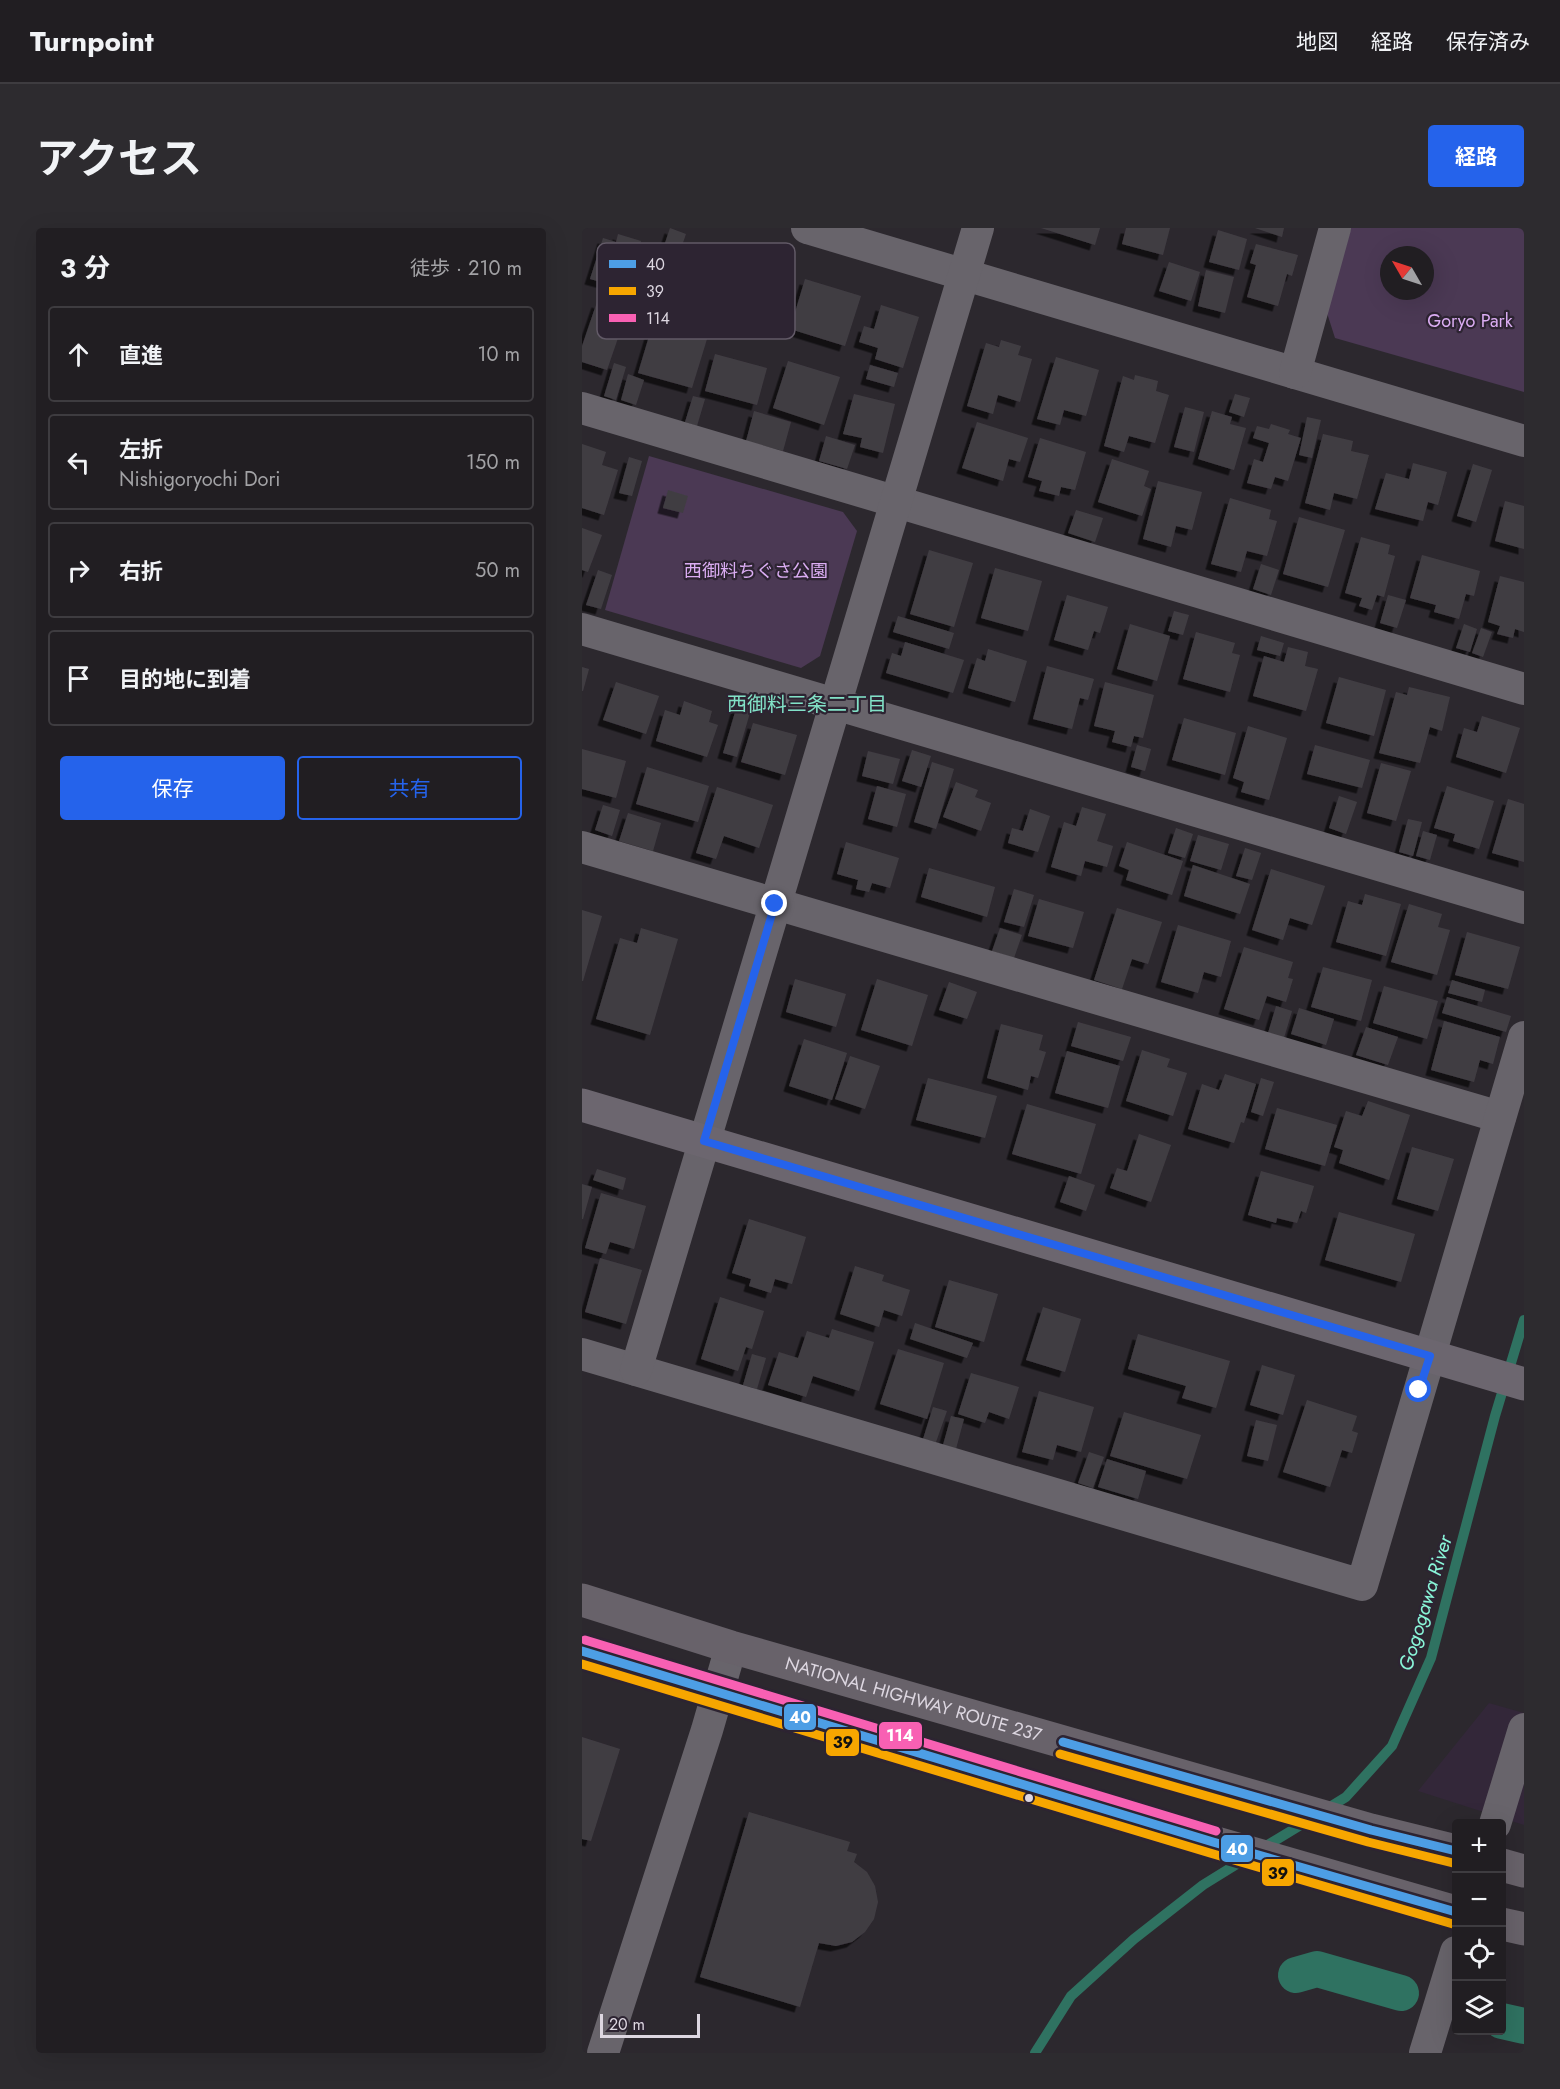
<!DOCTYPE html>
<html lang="ja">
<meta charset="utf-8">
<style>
body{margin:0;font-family:Jost,"Noto Sans JP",sans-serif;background:#2d2b2f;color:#f1f3f6}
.controls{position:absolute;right:18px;bottom:18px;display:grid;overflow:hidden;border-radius:6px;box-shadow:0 6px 24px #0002}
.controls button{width:54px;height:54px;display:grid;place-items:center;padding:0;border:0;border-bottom:2px solid #3e3c40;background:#211e22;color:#f1f3f6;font:30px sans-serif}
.compass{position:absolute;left:798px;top:18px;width:54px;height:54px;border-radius:50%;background:#211e22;box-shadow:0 6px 24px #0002;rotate:309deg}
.scale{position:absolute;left:18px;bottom:15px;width:100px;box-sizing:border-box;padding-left:6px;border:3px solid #ddd7e1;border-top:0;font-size:16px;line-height:21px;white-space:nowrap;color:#ddd7e1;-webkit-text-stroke:4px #2d2432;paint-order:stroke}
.stop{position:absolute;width:18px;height:18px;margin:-14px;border:4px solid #2563eb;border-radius:50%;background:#fff}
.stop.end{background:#2563eb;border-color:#fff;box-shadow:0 2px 6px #0008}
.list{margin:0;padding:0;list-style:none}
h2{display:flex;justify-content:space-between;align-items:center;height:78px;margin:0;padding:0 24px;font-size:26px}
h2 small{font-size:20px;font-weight:400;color:#a2a2a5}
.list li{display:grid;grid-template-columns:39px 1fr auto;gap:18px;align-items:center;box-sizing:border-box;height:96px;margin:0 12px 12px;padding:0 12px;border:2px solid #3e3c40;border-radius:6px}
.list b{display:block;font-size:22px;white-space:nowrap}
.list p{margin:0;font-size:20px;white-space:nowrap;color:#a2a2a5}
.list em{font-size:20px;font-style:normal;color:#a2a2a5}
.actions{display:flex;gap:12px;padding:18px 24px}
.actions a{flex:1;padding:14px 0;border:2px solid #2563eb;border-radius:6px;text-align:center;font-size:21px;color:#2563eb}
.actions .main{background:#2563eb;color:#fff}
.icon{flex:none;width:33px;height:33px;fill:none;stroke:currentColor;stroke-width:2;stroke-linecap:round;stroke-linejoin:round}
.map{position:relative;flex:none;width:942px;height:1825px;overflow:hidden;border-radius:6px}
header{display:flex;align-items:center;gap:36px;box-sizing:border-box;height:84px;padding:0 30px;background:#211e22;border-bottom:2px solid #3e3c40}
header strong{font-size:28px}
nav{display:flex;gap:33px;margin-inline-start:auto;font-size:21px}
.intro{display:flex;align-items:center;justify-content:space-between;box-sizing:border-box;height:144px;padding:0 36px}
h1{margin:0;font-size:42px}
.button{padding:15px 27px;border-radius:6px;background:#2563eb;color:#fff;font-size:21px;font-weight:700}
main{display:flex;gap:36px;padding:0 36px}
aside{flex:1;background:#211e22;border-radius:6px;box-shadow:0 6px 24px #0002}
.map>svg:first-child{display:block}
.built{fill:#332739}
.green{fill:#4b3954;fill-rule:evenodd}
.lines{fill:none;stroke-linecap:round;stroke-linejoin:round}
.stream{stroke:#2f7261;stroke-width:10}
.canal{stroke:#2f7261;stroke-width:36}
.building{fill:#413d43;filter:url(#shadow)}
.street{stroke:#68646b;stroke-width:32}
.secondary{stroke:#6c666f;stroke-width:33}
.highway{stroke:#68626a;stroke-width:33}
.bus-1-casing{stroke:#2d2432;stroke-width:14}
.bus-2-casing{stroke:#2d2432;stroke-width:14}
.bus-3-casing{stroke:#2d2432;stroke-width:14}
.bus-1{stroke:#4d9ee5;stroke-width:9}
.bus-2{stroke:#f7a600;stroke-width:9}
.bus-3{stroke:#f860b3;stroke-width:9}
.route{stroke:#2563eb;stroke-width:8}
.bus-dot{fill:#ddd7e1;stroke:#2d2432;stroke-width:2}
.labels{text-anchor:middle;stroke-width:4.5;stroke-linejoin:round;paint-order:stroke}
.park-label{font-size:18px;fill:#dbadf3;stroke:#2d2432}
.street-label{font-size:18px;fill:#ddd7e1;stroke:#2d2432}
.neighbourhood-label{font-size:20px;fill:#82e2c7;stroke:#2d2432}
.water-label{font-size:20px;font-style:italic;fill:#89f5d7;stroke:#2d2432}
.key{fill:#2d2432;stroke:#625a67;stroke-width:1.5}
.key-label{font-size:16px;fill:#ddd7e1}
.line-badge{stroke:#2d2432;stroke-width:2}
.badge-label{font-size:16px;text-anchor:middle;font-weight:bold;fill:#fff}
.pale-badge-label{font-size:16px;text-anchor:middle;font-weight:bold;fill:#111}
</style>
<header>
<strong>Turnpoint</strong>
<nav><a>地図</a><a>経路</a><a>保存済み</a></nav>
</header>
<div class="intro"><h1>アクセス</h1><a class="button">経路</a></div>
<main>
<aside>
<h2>3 分<small>徒歩 · 210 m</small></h2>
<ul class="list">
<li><svg class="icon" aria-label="ahead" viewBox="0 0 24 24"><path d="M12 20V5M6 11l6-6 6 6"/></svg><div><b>直進</b></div><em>10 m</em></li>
<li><svg class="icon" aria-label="left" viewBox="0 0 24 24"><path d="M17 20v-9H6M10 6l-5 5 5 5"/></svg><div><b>左折</b><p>Nishigoryochi Dori</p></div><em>150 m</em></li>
<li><svg class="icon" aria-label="right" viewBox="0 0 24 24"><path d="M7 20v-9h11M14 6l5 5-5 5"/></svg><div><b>右折</b></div><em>50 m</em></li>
<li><svg class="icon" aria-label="arrive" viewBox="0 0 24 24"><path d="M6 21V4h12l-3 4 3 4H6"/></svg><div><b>目的地に到着</b></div></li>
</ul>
<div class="actions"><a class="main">保存</a><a>共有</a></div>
</aside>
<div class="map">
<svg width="942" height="1825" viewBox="0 0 942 1825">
<defs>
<filter id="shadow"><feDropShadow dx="-5.5" dy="5.5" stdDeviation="0" flood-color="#0009"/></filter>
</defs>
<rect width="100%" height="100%" fill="#2c282e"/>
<path class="built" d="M907,1475L942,1485V1597L836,1563Z"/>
<g class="green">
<path d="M769,0H942V164L753,110L745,85ZM807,27H843V63H807Z"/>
<path d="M67,228L261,284L275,303L238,428L219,440L23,382Z"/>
</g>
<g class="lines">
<g class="stream">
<path d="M743,1582L764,1569L810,1518L849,1430L913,1188L942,1092"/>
<path d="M679,1621L727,1592"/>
<path d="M453,1825L489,1768L552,1711L621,1657L663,1631"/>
</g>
<g class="canal">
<path d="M714,1747L735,1741L819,1765"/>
<path d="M920,1793L942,1798"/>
</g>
</g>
<g class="building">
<path d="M88,0L104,6L96,29L80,24Z"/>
<path d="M459,0H518L513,17Z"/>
<path d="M544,0H588L581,27L540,16Z"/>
<path d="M673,0H702L700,9Z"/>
<path d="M636,2L665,11L657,42L627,34Z"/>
<path d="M36,6L59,13L57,19L71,23L59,65L8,51L21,10L34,14Z"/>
<path d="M674,16L716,27L710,48L705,46L696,78L665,69L674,37L668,35Z"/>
<path d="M587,34L618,44L609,73L577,63Z"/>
<path d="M624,42L652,49L643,85L616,78Z"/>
<path d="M223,51L279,68L263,118L208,101Z"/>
<path d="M15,74L45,84L25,142L0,134V118Z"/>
<path d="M299,77L337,89L321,140L293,131L296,120L277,114L282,98L292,101Z"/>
<path d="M71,95L125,111L110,160L56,145Z"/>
<path d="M419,112L439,118L436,127L450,131L438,174L416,167L411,186L385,178L404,115L417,119Z"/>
<path d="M133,126L185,140L175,177L123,163Z"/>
<path d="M474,129L517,142L504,188L482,182L478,197L455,191Z"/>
<path d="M206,133L258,149L242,197L191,180Z"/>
<path d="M32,135L44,139L34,172L22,168Z"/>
<path d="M288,137L316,145L312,159L284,151Z"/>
<path d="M46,146L62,152L54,177L39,172Z"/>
<path d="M553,147L576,153L574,163L587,167L573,215L547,208L542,224L522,218L541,148L552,152Z"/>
<path d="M272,166L313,176L301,225L278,219L280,210L261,206Z"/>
<path d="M653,166L668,170L662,189L647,184Z"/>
<path d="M111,168L123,171L115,198L103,194Z"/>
<path d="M603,179L622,184L612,224L592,219Z"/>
<path d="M172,183L209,194L201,223L164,213Z"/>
<path d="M630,183L650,189L648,196L664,200L652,242L616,231Z"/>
<path d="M725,189L739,192L730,230L717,227Z"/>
<path d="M395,194L446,210L438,234L427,231L421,253L380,240Z"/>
<path d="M689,196L708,202L706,206L719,210L706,253L693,249L689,261L665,255L672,231L681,234L687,215L671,210L675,198L687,201Z"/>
<path d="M741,206L771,213L769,223L787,227L775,271L752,265L748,282L723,275Z"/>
<path d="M244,208L273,217L265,241L237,233Z"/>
<path d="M458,210L504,224L493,262L479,259L477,268L457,263L460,253L446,249Z"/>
<path d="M0,216L24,224L20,237L36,242L22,287L0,280Z"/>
<path d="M47,229L60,233L50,268L37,265Z"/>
<path d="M530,231L567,243L562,258L569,261L560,288L516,274Z"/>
<path d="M831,235L865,244L856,277L846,274L841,293L793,281L804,245L827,251Z"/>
<path d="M891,236L910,242L894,294L875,288Z"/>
<path d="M576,253L620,264L610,302L594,298L589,319L561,311Z"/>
<path d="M86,262L106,268L101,285L81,280Z"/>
<path d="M648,270L689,282L687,291L695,293L685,328L665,323L659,344L629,336Z"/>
<path d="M923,273L942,278V321L913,313Z"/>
<path d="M494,282L521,290L513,314L486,305Z"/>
<path d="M717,289L763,302L746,359L701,346Z"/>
<path d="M0,300L20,307L6,344L0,342Z"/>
<path d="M779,309L808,317L806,326L813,328L802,369L795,367L790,382L777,378L780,370L763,365Z"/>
<path d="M347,322L391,335L372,399L328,386Z"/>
<path d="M840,327L898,343L892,368L884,366L877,391L852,384L854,377L828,370Z"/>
<path d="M679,336L697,342L689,367L671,361Z"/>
<path d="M413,340L460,353L446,403L399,390Z"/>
<path d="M16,342L30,347L19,381L4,377Z"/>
<path d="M918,348L942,354V404L933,401L931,410L915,406L918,398L906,394Z"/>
<path d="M485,367L526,379L518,405L512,403L506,422L472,412Z"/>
<path d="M806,367L824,372L815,400L798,395Z"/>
<path d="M592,383L607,387L601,407L586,403Z"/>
<path d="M316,388L372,405L367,421L311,404Z"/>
<path d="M548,396L588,408L575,453L535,441Z"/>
<path d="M882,396L895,401L888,424L874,420Z"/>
<path d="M899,400L910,404L901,429L890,425Z"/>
<path d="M614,404L653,415L650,425L658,427L648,464L601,451Z"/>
<path d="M679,408L702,415L698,428L675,422Z"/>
<path d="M323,414L382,432L371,465L304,445L310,425L319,428Z"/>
<path d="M706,419L726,424L723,438L736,441L724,483L671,468L682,428L702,434Z"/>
<path d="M406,421L445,433L433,474L386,460L395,430L403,433Z"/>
<path d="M465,438L512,451L506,472L498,470L490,501L451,491Z"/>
<path d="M0,439L7,441L1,463H0Z"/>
<path d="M757,449L804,462L792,508L744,495Z"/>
<path d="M34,454L77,468L64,506L21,492Z"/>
<path d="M523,454L572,467L561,510L552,508L549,519L530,514L533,503L512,498Z"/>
<path d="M827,459L868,469L860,503L848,499L838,535L797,525L814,464L825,467Z"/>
<path d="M102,473L130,483L127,494L136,497L125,529L74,513L83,482L98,487Z"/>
<path d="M156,474L170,478L155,529L141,525Z"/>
<path d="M900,488L938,500L924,545L874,529L882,500L895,504Z"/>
<path d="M602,490L654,505L643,547L590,532Z"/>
<path d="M171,495L215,507L203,547L159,534Z"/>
<path d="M666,498L705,510L687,572L659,564L662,554L651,550Z"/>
<path d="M555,517L569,521L563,543L549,539Z"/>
<path d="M733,517L788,532L780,560L725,546Z"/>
<path d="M0,521L44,533L34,570L0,561Z"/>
<path d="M330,522L349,528L339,559L320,553Z"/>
<path d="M286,523L318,531L311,556L280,548Z"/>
<path d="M350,534L372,541L354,601L332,594Z"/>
<path d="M799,535L829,543L814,593L785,585Z"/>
<path d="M65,539L127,558L116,594L54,576Z"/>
<path d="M374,554L396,562L393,569L409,575L399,603L361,589Z"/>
<path d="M295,558L324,566L315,599L286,591Z"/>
<path d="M865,558L912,573L897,621L871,613L873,606L852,600Z"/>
<path d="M135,559L191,577L177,620L142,608L134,631L114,625Z"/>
<path d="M757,568L775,574L764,606L747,600Z"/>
<path d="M926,571L942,576V634L910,625Z"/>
<path d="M21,577L38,582L30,608L13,602Z"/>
<path d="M500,579L524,586L515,613L531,618L525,639L503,633L499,648L469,639L482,594L494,598Z"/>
<path d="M448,581L468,588L456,624L426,615L430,600L441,603Z"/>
<path d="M46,585L79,595L71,623L37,613Z"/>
<path d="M826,591L840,594L831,628L817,624Z"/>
<path d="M594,600L611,606L603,630L586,625Z"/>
<path d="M841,603L855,607L848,632L834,628Z"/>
<path d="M616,607L647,616L639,642L608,633Z"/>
<path d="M264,614L317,630L308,660L290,655L287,664L274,661L276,652L255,646Z"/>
<path d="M545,614L601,633L590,667L544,652L547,642L537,638Z"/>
<path d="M663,620L679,625L670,652L654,648Z"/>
<path d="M611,637L668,656L658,686L602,668Z"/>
<path d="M347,640L413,659L405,689L339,669Z"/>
<path d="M689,641L743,658L730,697L708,690L701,712L670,702Z"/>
<path d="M432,661L452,667L442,699L422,694Z"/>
<path d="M783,666L819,676L804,728L754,714L766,673L780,677Z"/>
<path d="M457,671L502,684L491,720L446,708Z"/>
<path d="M827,676L860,686L856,699L868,702L855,747L809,734Z"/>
<path d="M535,680L580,694L566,736L550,731L540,761L512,752Z"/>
<path d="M0,682L20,688L1,753H0Z"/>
<path d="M596,697L649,713L639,749L622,744L616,765L579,754Z"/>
<path d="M59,700L96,711L68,807L14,791L38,710L55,715Z"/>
<path d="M418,700L440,707L432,730L410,723Z"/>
<path d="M885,704L938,719L926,761L873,747Z"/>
<path d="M662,719L711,734L706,750L711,751L704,774L685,768L677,792L642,781Z"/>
<path d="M741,739L790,752L779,793L729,779Z"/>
<path d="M213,751L264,766L254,799L204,784Z"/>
<path d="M295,751L346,767L330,818L279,802Z"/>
<path d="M870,752L903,762L900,774L866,765Z"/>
<path d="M367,754L395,764L385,791L357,782Z"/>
<path d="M802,758L856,773L845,811L791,795Z"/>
<path d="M865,769L929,788L924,804L860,785Z"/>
<path d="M694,778L710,783L702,810L686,805Z"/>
<path d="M717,780L752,791L744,817L709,806Z"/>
<path d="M862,793L918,809L911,836L898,832L892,854L849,842Z"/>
<path d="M496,794L549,809L541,833L489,818Z"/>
<path d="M419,796L461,807L457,822L464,824L456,850L449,848L446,862L405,850Z"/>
<path d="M784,799L816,809L806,837L774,827Z"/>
<path d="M222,811L265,825L250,872L207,858Z"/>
<path d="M560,822L588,831L585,839L605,845L591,888L544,873Z"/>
<path d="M485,823L538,838L526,880L473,865Z"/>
<path d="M268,828L298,838L283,881L253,871Z"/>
<path d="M643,846L674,856L662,895L659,894L652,915L606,901L620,856L637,862Z"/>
<path d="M346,850L415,868L403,910L334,892Z"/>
<path d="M679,850L692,854L681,888L669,884Z"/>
<path d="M786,873L828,887L807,952L757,935L761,922L752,919L764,883L780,888Z"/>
<path d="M445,876L514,896L499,946L430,926Z"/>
<path d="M695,880L755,897L743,938L683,921Z"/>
<path d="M557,906L589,917L569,974L528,960L535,940L545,943Z"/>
<path d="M830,919L872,931L856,983L815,971Z"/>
<path d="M15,941L44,950L41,962L11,952Z"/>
<path d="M679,943L732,958L724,985L719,983L715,995L695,990L694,995L666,987Z"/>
<path d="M487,948L513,957L504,983L478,974Z"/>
<path d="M0,956L10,959L1,991H0Z"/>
<path d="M19,965L64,978L52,1021L28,1014L24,1026L3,1020Z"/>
<path d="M757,984L833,1006L819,1054L743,1032Z"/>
<path d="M167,991L224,1009L210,1056L193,1051L189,1065L167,1058L169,1051L150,1045Z"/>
<path d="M18,1030L60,1042L44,1096L3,1084Z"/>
<path d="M273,1038L302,1047L300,1053L328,1062L320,1088L302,1082L297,1099L258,1086Z"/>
<path d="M367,1052L416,1066L402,1114L353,1099Z"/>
<path d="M138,1069L182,1083L170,1121L164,1119L156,1143L119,1131Z"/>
<path d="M461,1079L499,1091L483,1144L444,1132Z"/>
<path d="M333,1095L391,1115L385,1130L328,1111Z"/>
<path d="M250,1101L292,1114L277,1163L231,1148L224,1169L186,1157L197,1124L216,1130L225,1103L247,1110Z"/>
<path d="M556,1106L648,1133L634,1180L600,1170L604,1158L546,1141Z"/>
<path d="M316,1121L362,1135L345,1191L298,1176Z"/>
<path d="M170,1126L184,1130L175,1161L161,1157Z"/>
<path d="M680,1137L713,1147L701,1187L668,1177Z"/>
<path d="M389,1145L437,1159L427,1191L407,1184L403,1195L376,1186Z"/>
<path d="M457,1163L512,1179L499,1224L475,1217L471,1232L440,1224Z"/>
<path d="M725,1172L775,1188L770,1203L776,1205L770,1225L760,1222L748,1259L701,1244Z"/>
<path d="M351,1179L365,1183L354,1214L341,1211Z"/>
<path d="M542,1184L619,1207L605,1251L528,1228Z"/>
<path d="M369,1188L382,1191L374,1221L361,1217Z"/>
<path d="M674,1192L695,1197L686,1233L665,1228Z"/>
<path d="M507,1224L522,1229L511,1260L496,1255Z"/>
<path d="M525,1231L564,1243L556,1271L516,1259Z"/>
<path d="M0,1509L38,1521L9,1613L0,1611Z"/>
<path d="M167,1584L268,1614L265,1623L275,1626L272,1634L285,1644L293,1658L296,1674L292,1691L283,1704L270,1714L254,1718L237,1715L218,1779L118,1749Z"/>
</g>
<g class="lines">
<g class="street">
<path d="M225,0L942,213"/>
<path d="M713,145L753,0"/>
<path d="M0,180L942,461"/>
<path d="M0,401L942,680"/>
<path d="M0,619L918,889"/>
<path d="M0,1126L780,1357L942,809"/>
<path d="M54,1142L396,0"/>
<path d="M913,1596L942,1501"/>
<path d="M21,1825L125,1502L149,1419"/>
<path d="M843,1825L874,1724"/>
</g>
<path class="secondary" d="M0,877L942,1156"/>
<g class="highway">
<path id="s1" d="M0,1372L149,1419L789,1602L874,1623"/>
<path d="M0,1423L631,1614L874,1684"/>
<path d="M920,1637L942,1643"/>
<path d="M920,1696L942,1701"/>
</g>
<defs>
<g id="bus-1">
<path d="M0,1423L631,1614L874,1684"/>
<path d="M481,1514L789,1602L874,1623"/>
</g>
<g id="bus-2">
<path d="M0,1436L628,1625L871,1696"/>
<path d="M478,1526L786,1614L871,1635"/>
</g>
<path id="bus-3" d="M3,1412L634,1603"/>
</defs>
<use href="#bus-1" class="bus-1-casing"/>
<use href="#bus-2" class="bus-2-casing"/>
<use href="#bus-3" class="bus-3-casing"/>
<use href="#bus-1" class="bus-1"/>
<use href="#bus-2" class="bus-2"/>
<use href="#bus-3" class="bus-3"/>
</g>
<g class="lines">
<path class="route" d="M193,676L122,913L848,1128L837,1162"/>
</g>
<circle class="bus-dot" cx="447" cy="1570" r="5"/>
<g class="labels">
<g class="park-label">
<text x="888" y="99">Goryo Park</text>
<text x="174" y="349">西御料ちぐさ公園</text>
</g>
<g class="street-label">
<text dy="6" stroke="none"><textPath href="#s1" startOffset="346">NATIONAL HIGHWAY ROUTE 237</textPath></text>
</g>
<g class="neighbourhood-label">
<text x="225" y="483">西御料三条二丁目</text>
</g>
<g class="water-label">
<text transform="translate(843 1375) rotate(-73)" y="7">Gogogawa River</text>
</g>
</g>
<rect x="15" y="15" width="198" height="96" rx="9" class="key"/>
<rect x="27" y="32" width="27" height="8" fill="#4d9ee5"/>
<rect x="27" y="59" width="27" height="8" fill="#f7a600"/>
<rect x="27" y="86" width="27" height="8" fill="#f860b3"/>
<g class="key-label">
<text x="64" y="42">40</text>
<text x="64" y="69">39</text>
<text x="64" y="96">114</text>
</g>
<g class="line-badge">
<rect x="201" y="1475" width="34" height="28" rx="6" fill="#4d9ee5"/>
<rect x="296" y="1493" width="45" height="29" rx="6" fill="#f860b3"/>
<rect x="243" y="1500" width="35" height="29" rx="6" fill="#f7a600"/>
<rect x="638" y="1606" width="34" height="29" rx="6" fill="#4d9ee5"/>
<rect x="679" y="1630" width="34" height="29" rx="6" fill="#f7a600"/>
</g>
<g class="badge-label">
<text x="218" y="1495">40</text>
<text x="318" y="1513">114</text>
<text x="655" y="1627">40</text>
</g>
<g class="pale-badge-label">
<text x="261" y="1520">39</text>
<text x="696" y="1651">39</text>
</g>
</svg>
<div class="controls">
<button>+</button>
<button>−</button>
<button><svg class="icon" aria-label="locate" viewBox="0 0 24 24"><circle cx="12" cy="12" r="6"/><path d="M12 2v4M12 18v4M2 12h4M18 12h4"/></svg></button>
<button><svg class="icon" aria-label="layers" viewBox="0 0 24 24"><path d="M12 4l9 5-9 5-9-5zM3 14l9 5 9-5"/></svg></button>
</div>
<svg class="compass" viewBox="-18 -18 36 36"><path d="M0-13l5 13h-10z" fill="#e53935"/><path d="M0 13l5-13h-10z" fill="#a2a2a5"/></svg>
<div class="scale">20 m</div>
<div class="stop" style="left:837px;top:1162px"></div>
<div class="stop end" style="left:193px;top:676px"></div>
</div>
</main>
